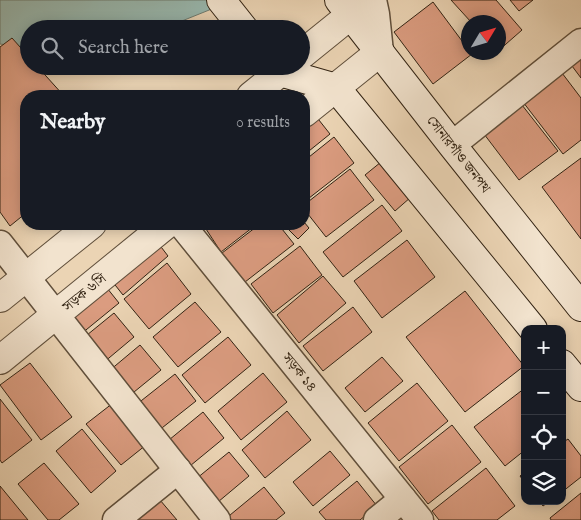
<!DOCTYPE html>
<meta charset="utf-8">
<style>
body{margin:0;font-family:"IM FELL English","Noto Serif Bengali",serif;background:#242831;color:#f1f3f6}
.controls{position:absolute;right:15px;bottom:15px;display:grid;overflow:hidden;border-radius:10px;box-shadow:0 2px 12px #0003}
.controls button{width:45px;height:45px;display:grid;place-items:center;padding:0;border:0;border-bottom:1px solid #363941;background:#171b24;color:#f1f3f6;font:25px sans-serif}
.compass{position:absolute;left:461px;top:15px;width:45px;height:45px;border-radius:50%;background:#171b24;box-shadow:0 2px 12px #0003;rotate:52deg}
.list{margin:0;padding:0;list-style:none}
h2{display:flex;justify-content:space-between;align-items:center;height:65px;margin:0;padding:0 20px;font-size:21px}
h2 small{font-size:16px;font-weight:400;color:#9ea1a6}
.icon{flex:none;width:28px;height:28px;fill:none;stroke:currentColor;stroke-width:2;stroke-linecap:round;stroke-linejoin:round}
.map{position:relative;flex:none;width:581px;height:520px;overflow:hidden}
.search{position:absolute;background:#171b24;box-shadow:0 2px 12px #0003;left:20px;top:20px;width:290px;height:55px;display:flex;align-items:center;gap:12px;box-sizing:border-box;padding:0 18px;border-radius:28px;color:#9ea1a6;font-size:19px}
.panel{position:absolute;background:#171b24;box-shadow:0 2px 12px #0003;left:20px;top:90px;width:290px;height:140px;border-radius:20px}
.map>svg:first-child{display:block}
.water{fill:#98b8af;stroke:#6f7c71}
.building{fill:#db9c80;stroke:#322313}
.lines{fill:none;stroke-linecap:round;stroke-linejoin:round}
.minor-casing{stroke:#604f3b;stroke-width:29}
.tertiary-casing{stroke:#604f3b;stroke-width:30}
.secondary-casing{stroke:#322313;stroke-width:30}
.minor{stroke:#f2e3ce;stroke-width:26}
.tertiary{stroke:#f2e3ce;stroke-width:28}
.secondary{stroke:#f2e3ce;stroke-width:28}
.labels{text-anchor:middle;stroke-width:4;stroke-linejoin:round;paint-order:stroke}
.street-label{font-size:14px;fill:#322313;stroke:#f2e3ce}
</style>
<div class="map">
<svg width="581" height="520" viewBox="0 0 581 520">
<rect width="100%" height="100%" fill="#ebd4b4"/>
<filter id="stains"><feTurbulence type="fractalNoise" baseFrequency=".004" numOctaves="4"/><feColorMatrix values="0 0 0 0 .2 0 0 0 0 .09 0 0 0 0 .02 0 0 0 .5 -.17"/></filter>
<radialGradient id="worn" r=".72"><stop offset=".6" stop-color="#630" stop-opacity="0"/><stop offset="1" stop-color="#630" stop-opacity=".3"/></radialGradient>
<path class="water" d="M0,0H234L162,29H29V48L0,44Z"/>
<g class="building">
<path d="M451,0H496L522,30L498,51V22H471Z"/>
<path d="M510,0H533L519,11Z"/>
<path d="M433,2L468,49V52H471L472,54L433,84L394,32Z"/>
<path d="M12,38L29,57V66H37L64,96H26V213L10,226L0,212V47Z"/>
<path d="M581,59V78L572,66Z"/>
<path d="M562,73L581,98V140L563,154L523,102Z"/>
<path d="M522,105L558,151L519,180L484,134Z"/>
<path d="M311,110L330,134L304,155V116Z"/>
<path d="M334,137L354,163L304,202V161Z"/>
<path d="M581,158V239L542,187Z"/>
<path d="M381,162L411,197L395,211L365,175Z"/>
<path d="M350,169L374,200L326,237L304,209V205Z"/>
<path d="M382,205L402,231L343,277L323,252Z"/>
<path d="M304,222L309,228L298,239L283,224H304Z"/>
<path d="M213,224H257L221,252L206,229Z"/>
<path d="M260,224H278L294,244L245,282L222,253Z"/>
<path d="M155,239L168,256L123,295L108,276Z"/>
<path d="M407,240L435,277L382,318L354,281Z"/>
<path d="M300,246L322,275L273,313L251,284Z"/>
<path d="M167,263L191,294L149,329L124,299Z"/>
<path d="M323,276L346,303L299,343L277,315Z"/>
<path d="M103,283L119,303L81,334L65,314Z"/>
<path d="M465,291L524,366L465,412L406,337Z"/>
<path d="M195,302L221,332L178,367L153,337Z"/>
<path d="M353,307L372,332L323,371L303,346Z"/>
<path d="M114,313L134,337L97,368L76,344Z"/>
<path d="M228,337L251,365L205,403L182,375Z"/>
<path d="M140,345L161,370L123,401L103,376Z"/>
<path d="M382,357L403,381L365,412L345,388Z"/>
<path d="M30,363L72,417L41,440L0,385Z"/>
<path d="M263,373L287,402L241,440L218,411Z"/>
<path d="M175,374L196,401L148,439L127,412Z"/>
<path d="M417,383L448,421L399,461L368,423Z"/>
<path d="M525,388V450L505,466L474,427Z"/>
<path d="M0,399L32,440L2,463L0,460Z"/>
<path d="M113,403L146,445L121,465L86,424Z"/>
<path d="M287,411L311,440L265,478L242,450Z"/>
<path d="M203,412L224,438L179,475L158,449Z"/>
<path d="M452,425L481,462L428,504L399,467Z"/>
<path d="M82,429L116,471L91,493L56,451Z"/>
<path d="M568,439L581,456V477L562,492V443Z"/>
<path d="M330,451L350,475L313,506L293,482Z"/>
<path d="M229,452L249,476L212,507L191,483Z"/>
<path d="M44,463L79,504L59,520H48L18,484Z"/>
<path d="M486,468L515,506L497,520H439L432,511Z"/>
<path d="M525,472V483L520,476Z"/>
<path d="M357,481L377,506L360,520H326L319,512Z"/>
<path d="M0,486L28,520H0Z"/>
<path d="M264,487L285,513L276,520H224Z"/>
<path d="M581,493V520H551L550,518Z"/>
<path d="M160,500L177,520H136Z"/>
<path d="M539,501H550L543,506Z"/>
</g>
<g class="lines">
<defs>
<g id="minor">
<path d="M373,0L376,14L380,52"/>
<path d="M452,145L581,42"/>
<path d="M181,224L420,520"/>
<path d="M0,244L217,520"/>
<path d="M116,520L178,470"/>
<path d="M377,520L403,499"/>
</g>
<g id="tertiary">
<path d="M301,55L369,0"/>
<path d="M251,96L288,66"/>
<path d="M304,113L380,52"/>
<path d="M0,298L92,224"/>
<path d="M0,360L167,224"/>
</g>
<g id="secondary">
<path d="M221,0L244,29"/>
<path d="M339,0L452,145L581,307"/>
<path d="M275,66L280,72L336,88L533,329"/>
<path d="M562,364L581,387"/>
</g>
</defs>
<use href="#minor" class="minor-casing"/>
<use href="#tertiary" class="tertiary-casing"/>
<use href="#secondary" class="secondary-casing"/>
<use href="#minor" class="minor"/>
<use href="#tertiary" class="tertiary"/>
<use href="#secondary" class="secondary"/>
</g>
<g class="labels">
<g class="street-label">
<text transform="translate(459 154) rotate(52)" y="5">সোনারগাঁও জনপথ</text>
<text transform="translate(84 292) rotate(-39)" y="5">সড়ক ৬সি</text>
<text transform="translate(300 372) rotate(51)" y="5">সড়ক ১৪</text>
</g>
</g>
<rect width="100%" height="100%" filter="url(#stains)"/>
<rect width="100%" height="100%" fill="url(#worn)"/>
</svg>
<div class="controls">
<button>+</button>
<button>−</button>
<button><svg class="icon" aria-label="locate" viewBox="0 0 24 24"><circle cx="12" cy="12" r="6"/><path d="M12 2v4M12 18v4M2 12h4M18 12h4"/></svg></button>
<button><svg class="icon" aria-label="layers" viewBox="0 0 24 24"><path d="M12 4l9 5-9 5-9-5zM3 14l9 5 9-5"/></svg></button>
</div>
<svg class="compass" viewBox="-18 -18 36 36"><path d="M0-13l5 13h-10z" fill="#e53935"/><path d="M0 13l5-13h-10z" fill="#9ea1a6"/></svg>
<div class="search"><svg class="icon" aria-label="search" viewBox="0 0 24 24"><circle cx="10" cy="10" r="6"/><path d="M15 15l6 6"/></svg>Search here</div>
<section class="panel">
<h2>Nearby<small>0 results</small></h2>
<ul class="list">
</ul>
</section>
</div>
